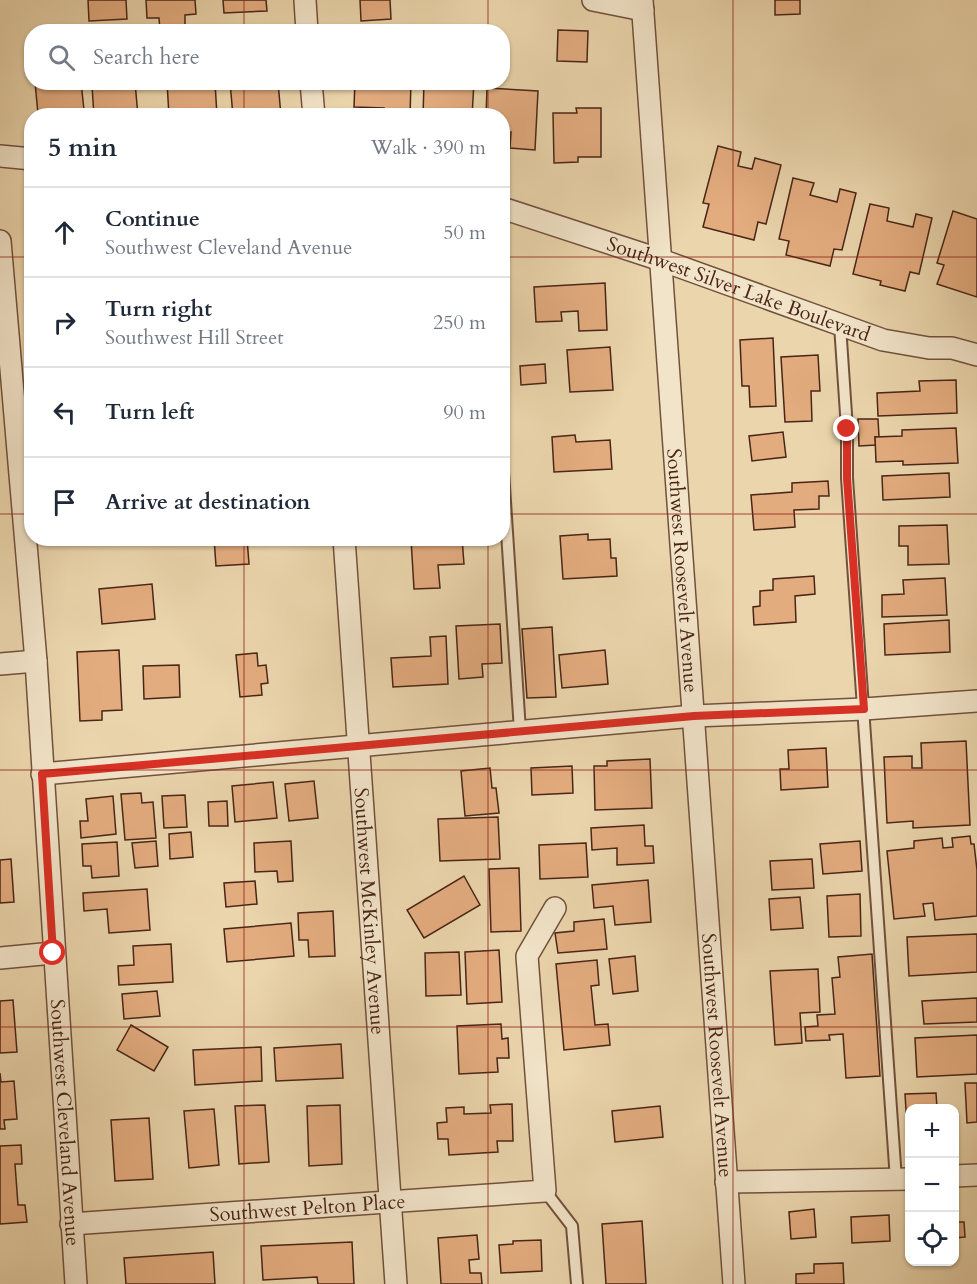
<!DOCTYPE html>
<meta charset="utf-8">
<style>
body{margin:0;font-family:Cardo,serif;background:#f6f6f7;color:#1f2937}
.controls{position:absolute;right:18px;bottom:18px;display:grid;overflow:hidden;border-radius:12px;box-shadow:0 2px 4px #0004}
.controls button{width:54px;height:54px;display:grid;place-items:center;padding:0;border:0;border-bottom:2px solid #e0e1e3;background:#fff;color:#1f2937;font:30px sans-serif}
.stop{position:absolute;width:18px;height:18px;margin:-14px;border:4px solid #d93025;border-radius:50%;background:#fff}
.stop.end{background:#d93025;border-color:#fff;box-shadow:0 2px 6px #0008}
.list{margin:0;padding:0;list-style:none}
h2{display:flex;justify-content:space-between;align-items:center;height:78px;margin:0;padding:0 24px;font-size:26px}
h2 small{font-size:20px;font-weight:400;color:#747a83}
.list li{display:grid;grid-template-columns:39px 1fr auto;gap:18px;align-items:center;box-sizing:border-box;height:90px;padding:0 24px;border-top:2px solid #e0e1e3}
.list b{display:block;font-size:22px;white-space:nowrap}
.list p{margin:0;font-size:20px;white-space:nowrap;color:#747a83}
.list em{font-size:20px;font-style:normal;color:#747a83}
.icon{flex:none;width:33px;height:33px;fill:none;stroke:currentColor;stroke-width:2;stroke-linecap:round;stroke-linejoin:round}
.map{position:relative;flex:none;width:977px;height:1284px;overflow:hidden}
.search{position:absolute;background:#fff;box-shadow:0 2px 4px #0004;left:24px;top:24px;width:486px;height:66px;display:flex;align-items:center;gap:15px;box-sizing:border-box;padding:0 21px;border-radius:24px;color:#747a83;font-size:22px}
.panel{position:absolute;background:#fff;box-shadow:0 2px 4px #0004;left:24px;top:108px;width:486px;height:438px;border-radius:24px}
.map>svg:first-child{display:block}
.building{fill:#e3ac7f;stroke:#492517;stroke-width:1.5}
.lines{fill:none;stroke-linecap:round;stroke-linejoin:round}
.lane-casing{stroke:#72513c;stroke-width:14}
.street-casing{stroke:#72513c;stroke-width:24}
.lane{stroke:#f2e4c9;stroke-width:10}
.street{stroke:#f2e4c9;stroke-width:21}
.route{stroke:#d93025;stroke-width:8}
.grid{fill:none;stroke:#8f2418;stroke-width:1.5;stroke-opacity:0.55}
.labels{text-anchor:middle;stroke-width:4.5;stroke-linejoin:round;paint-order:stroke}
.street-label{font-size:20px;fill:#492517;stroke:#f2e4c9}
</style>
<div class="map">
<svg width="977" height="1284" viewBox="0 0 977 1284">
<rect width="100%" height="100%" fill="#ebd5ac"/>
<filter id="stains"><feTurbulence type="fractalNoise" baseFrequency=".00333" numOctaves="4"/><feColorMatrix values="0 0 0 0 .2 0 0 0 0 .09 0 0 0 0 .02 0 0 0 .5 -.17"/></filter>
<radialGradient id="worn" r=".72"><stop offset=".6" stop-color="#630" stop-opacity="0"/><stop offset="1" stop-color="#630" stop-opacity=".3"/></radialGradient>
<g class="building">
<path d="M88,0H126L127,19L89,21Z"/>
<path d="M146,0H195L196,14L185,15V29L160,30L159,18H147Z"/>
<path d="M223,0H266L267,11L224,13Z"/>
<path d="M360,0H390L391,19L361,21Z"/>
<path d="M775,0H800V14L775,15Z"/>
<path d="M558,30L588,31L587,62L557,61Z"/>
<path d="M35,82H81L84,110L38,114Z"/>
<path d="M100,82H135L138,116H94L92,86L100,85Z"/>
<path d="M167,82H215L217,116H169Z"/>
<path d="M230,82H278L281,116H233Z"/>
<path d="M355,82H411L410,116H383L384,108L354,107Z"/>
<path d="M424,82H474L472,116H423Z"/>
<path d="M487,88L538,91L535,150L510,148L511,132H502V116H486Z"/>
<path d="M576,108H601V157H578V162L554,163L553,113H577Z"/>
<path d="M718,146L741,152L738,166L752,169L755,158L781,165L766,224L758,222L754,240L703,227L709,204L703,203Z"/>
<path d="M793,178L814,183L810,195L837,202L840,189L856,193L842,250L834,249L830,266L786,255L789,241L779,239Z"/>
<path d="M870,204L889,208L887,221L913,227L916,214L932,218L919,274L910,272L905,291L880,285L881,281L853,274Z"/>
<path d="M953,211L977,219V297L937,284L944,265L937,263Z"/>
<path d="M605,283L607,330L579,331L578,311L561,312L562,321L536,322L534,287Z"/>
<path d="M773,338L776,406L750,407L749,386H742L740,340Z"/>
<path d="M610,347L613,390L570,392L567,350Z"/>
<path d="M818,355L820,391H811L812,421L785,422L781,357Z"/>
<path d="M545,364L546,383L521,385L520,366Z"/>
<path d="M956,380L957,413L878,416L877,393L920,391L919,381Z"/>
<path d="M858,419H878L879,437H875L876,445L859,446Z"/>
<path d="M956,428L958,463L903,465V461L876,462L875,437L902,436V430Z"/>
<path d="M783,432L786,457L752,461L749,436Z"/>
<path d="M575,435L576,442L610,440L612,469L554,472L552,437Z"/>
<path d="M949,473L950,497L883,500L882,476Z"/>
<path d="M828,481L829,496H819V509L794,510L795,527L754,530L751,495L792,492V483Z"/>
<path d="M947,525L949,564L908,565V546H899V526Z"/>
<path d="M588,534V540L610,539L611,558H616L617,576L563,579L560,536Z"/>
<path d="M214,538H247L249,564L216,566Z"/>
<path d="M462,538L464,564L438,565L440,588L414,589L411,539Z"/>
<path d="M814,576L815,594L795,596L796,622L754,625L753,607L760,606V591L773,590V579Z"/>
<path d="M945,578L947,615L882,617V595L904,594L903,580Z"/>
<path d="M152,584L155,619L102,624L99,589Z"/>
<path d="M949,620L950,652L885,655L884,624Z"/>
<path d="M500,624L502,663L482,664L483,677L459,679L456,626Z"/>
<path d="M552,627L556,697L527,698L522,629Z"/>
<path d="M446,636L448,684L393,687L391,658L431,656L430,637Z"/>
<path d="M119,650L122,710L102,711V720L80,721L77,652Z"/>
<path d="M605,650L608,684L562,688L559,655Z"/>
<path d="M257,653L258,666L266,665L268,683L261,684L262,695L240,697L236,655Z"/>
<path d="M179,665L180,697L144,699L143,666Z"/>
<path d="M966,741L970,825L913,828V821L887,823L884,757L912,756V768H922L921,743Z"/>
<path d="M826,748L828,787L781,790L780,769H789L788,750Z"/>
<path d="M650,759L652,808L595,810L594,766H607V761Z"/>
<path d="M572,766L573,793L532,795L531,768Z"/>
<path d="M490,768L492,788H496L499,813L465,816L461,771Z"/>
<path d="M314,781L318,818L289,821L285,784Z"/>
<path d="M273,782L277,818L235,822L232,786Z"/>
<path d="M141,793L142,803L153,802L156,838L125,840L121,794Z"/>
<path d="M185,795L187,827L164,828L162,796Z"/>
<path d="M113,796L116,834L81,838L80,821H88L86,799Z"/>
<path d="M227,801L228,826H209L208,802Z"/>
<path d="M498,817L500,859L440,861L438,819Z"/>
<path d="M644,825L645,846H653L654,863L617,865V848L592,850L591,828Z"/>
<path d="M191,832L193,857L170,859L169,834Z"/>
<path d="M970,836L971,844H974L977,870V916L935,920L933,903L923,904L925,916L894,919L887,851L914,848V841L942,838L943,848L953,847L952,838Z"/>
<path d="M156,841L158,866L135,868L132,843Z"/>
<path d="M291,841L293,881L278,882L277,871L255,872L254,843Z"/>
<path d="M860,841L862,871L823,874L820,844Z"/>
<path d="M117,842L119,876L92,878L91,866H83L82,844Z"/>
<path d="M586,843L588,877L540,879L539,845Z"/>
<path d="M11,859L14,902L0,903V860Z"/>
<path d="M812,859L814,888L772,890L770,861Z"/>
<path d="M519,868L521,931L491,932L489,869Z"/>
<path d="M464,876L480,905L424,938L407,910Z"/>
<path d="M648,880L651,922L615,925L613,906L594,908L592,885Z"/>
<path d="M255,881L257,904L226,907L224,883Z"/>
<path d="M147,889L150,930L109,933L107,909L84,911L83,893Z"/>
<path d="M860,894L861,936L829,937L827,896Z"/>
<path d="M800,897L803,928L771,930L769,899Z"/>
<path d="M333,911L335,956L309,957L308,940H299L298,913Z"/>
<path d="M604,919L607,949L558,953L555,933L574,931V922Z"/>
<path d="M291,923L294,956L227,962L224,929Z"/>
<path d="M977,934V972L909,976L907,937Z"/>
<path d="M171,944L173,982L119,985L118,966L134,965L133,946Z"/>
<path d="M499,950L502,1002L467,1004L465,952Z"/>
<path d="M459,952L461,995L426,996L425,953Z"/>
<path d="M872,954L880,1076L846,1078L843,1034L829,1035L830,1040L806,1041L805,1027L818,1026L817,1015L835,1014L832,978L840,977L838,957Z"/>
<path d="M635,956L638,991L613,994L609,959Z"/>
<path d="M597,960L599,985L591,986L595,1025L608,1024L610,1045L564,1050L556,964Z"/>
<path d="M818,969L820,1012L800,1013L802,1043L775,1045L770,971Z"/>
<path d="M157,991L160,1016L124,1019L122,994Z"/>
<path d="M977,998V1022L924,1024L922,1001Z"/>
<path d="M13,1000L17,1052L0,1053V1001Z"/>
<path d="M501,1024L502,1039L508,1038L509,1058H497L498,1072L459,1074L457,1026Z"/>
<path d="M131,1025L168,1047L154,1071L117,1050Z"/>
<path d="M977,1035V1074L917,1077L915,1038Z"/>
<path d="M341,1044L343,1078L276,1081L274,1048Z"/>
<path d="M261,1047L262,1081L195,1085L193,1050Z"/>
<path d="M0,1073L1,1082L14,1081L17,1119L4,1120L5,1129H0Z"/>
<path d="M965,1083H977V1122L967,1123Z"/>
<path d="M936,1093L937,1108H910V1125L907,1126L905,1094Z"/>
<path d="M512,1104L513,1141H497L498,1152L449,1155L448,1139H438L437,1123L447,1122L446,1108L464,1107V1114L491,1113L490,1105Z"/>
<path d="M265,1105L269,1162L239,1164L235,1106Z"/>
<path d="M340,1105L342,1164L309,1166L307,1106Z"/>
<path d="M660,1106L663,1137L615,1142L612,1111Z"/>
<path d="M214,1109L219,1165L189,1168L184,1111Z"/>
<path d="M149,1118L153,1179L115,1181L111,1120Z"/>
<path d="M21,1145L22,1164H15L18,1205H25L27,1222L0,1224V1146Z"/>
<path d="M814,1209L816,1237L791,1239L789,1212Z"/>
<path d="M954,1210H956L957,1222H964L965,1237L954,1238Z"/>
<path d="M889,1215L890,1241L852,1243L851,1217Z"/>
<path d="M642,1221L646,1284H606L602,1224Z"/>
<path d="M477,1235L479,1259L469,1260L470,1273H481L482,1284H441L438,1238Z"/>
<path d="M541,1240L542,1271L501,1273L499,1245L513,1244V1241Z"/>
<path d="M352,1242L354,1284H318L317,1277L263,1280L261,1246Z"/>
<path d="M213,1252L215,1284H126L124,1258Z"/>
<path d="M843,1263L844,1284H796V1274L814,1273V1264Z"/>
</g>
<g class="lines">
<defs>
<g id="lane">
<path d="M840,325L847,429V478L896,1180"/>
<path d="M502,456L520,731"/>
<path d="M545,1191L572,1226L577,1284"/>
</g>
<g id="street">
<path d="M305,0L307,32"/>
<path d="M593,0L643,10"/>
<path id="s1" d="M642,0L734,1284"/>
<path d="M311,82L314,116"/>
<path d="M0,156L32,159"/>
<path id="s2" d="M502,208L661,260L883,340L929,348H952L977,355"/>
<path id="s3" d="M0,241L36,661L76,1284"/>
<path id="s4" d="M344,538L396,1284"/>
<path d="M0,664L36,661"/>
<path d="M42,774L694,716L864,709L977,701"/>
<path d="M0,958L53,953"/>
<path d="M954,1176L977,1175"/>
<path d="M726,1182L910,1179"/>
<path id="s5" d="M71,1224L545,1191L527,956L555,908"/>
</g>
</defs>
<use href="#lane" class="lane-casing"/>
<use href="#street" class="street-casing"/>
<use href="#lane" class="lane"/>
<use href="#street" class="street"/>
</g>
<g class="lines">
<path class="route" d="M53,953L42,774L694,716L864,709L847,478V429"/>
</g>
<path class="grid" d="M244,0V32M488,0V32M733,0V1284M244,82V116M488,82V116M0,257H32M502,257H977M0,514H32M502,514H977M244,538V1284M488,538V1284M0,770H977M0,1027H977"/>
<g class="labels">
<g class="street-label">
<text dy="7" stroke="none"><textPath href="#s2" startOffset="250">Southwest Silver Lake Boulevard</textPath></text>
<text dy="7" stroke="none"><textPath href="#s1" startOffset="572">Southwest Roosevelt Avenue</textPath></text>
<text dy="7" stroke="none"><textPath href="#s4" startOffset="374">Southwest McKinley Avenue</textPath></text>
<text dy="7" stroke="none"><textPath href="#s1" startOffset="1058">Southwest Roosevelt Avenue</textPath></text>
<text dy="7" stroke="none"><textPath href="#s3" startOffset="884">Southwest Cleveland Avenue</textPath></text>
<text dy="7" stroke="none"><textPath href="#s5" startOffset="237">Southwest Pelton Place</textPath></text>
</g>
</g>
<rect width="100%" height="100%" filter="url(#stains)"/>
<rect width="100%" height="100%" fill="url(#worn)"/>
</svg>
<div class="controls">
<button>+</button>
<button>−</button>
<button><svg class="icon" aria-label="locate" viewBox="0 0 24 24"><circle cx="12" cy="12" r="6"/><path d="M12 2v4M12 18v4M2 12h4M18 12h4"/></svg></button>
</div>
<div class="stop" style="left:53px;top:953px"></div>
<div class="stop end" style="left:847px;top:429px"></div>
<div class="search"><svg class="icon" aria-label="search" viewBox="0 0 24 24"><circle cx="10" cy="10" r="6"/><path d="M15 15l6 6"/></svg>Search here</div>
<section class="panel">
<h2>5 min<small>Walk · 390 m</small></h2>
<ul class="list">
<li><svg class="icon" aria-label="ahead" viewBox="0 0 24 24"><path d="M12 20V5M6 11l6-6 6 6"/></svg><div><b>Continue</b><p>Southwest Cleveland Avenue</p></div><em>50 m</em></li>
<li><svg class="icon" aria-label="right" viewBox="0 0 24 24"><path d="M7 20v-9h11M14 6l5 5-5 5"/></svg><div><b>Turn right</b><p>Southwest Hill Street</p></div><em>250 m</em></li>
<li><svg class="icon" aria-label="left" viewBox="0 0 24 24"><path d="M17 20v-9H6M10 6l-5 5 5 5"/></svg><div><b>Turn left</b></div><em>90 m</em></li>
<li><svg class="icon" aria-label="arrive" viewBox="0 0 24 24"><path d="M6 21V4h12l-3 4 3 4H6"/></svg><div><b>Arrive at destination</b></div></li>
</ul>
</section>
</div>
